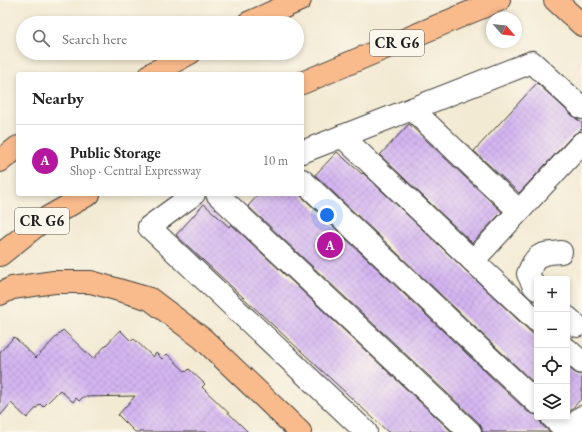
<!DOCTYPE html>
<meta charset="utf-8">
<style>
body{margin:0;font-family:"EB Garamond",serif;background:#f2f2f2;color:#222}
.controls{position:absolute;right:12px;bottom:12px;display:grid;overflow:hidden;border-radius:4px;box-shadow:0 2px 6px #0003}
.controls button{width:36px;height:36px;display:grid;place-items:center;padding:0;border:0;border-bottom:1px solid #e0e0e0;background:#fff;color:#222;font:20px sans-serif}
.compass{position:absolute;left:486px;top:12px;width:36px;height:36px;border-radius:50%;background:#fff;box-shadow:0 2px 6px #0003;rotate:118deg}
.you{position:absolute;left:327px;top:215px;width:14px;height:14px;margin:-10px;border:3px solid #fff;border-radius:50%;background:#1a73e8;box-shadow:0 0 0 6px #1a73e833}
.badge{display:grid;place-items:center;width:26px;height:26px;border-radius:50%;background:#b5179e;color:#fff;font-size:13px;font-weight:700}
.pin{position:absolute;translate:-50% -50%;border:2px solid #fff;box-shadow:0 1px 4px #0006}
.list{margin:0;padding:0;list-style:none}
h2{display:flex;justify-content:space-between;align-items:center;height:52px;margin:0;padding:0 16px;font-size:17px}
h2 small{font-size:13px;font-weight:400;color:#767676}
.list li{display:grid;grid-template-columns:26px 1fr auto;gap:12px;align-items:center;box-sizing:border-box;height:72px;padding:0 16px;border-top:1px solid #e0e0e0}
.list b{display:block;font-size:15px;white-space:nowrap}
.list p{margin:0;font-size:13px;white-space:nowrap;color:#767676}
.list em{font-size:13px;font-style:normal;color:#767676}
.icon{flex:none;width:22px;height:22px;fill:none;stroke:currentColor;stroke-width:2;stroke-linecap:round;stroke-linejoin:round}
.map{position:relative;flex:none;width:582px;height:432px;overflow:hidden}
.search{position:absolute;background:#fff;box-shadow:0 2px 6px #0003;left:16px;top:16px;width:288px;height:44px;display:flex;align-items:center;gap:10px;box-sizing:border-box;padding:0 14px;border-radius:22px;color:#767676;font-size:15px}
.panel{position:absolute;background:#fff;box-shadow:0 2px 6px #0003;left:16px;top:72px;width:288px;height:124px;border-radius:4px}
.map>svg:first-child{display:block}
.building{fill:url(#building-cross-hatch)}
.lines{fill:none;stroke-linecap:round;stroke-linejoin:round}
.minor-casing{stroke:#3c3b37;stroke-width:24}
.major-casing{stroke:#3c3b37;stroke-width:24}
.highway-casing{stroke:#3c3b37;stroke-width:24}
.minor{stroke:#fff;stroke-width:22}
.major{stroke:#fabb8c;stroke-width:22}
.highway{stroke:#fabb8c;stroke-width:22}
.labels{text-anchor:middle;stroke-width:3.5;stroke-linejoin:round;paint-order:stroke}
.shield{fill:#fbf7ec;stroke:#5f5e5a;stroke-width:1}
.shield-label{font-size:15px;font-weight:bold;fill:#1c1c1c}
</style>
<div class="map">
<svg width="582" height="432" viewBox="0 0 582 432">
<defs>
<pattern id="building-cross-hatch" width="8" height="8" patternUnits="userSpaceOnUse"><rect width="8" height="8" fill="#d4b5f1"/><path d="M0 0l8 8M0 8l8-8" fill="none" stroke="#b59bce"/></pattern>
</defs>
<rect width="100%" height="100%" fill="#fbf7ec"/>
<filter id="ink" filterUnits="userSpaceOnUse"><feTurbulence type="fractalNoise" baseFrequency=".025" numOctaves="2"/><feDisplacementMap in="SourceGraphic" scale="8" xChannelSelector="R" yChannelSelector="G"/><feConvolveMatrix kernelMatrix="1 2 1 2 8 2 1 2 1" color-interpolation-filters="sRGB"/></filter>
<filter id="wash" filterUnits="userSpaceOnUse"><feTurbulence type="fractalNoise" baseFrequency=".012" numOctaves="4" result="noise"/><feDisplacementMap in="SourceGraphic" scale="16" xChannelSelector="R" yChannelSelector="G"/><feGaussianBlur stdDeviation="0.9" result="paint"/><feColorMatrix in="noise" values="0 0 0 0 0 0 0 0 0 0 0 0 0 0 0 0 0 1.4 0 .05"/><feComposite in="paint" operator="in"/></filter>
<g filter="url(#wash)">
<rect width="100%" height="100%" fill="#f3ead3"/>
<g id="blocks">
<g class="building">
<path d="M537,83L574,117L582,123V129L573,135L519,193L474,151Z"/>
<path d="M409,124L502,212L472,243L380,155Z"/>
<path d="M337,152L362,174L363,173L537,338V386L315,175Z"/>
<path d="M259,194H299L528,412L537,415V417H540V421L543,426L550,432H482V428L479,423L248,206Z"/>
<path d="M204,204L229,227L231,224L452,432H388L176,235Z"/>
<path d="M63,330L93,359L120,330L131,341L134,339L153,357L156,353L162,359L167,354L186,372L189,369L205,384L202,387L248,432H135L118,415L135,396L83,397L79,401L76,398L73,402L60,390L43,407L40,404L27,418L11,403L0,416V352L14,337L36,358Z"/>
<path d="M567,366L574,372L582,375V398L567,414Z"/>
</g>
</g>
</g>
<g filter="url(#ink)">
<use href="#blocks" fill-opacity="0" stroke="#3c3b37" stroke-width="1"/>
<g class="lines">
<defs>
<g id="minor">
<path d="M412,109L519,211"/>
<path d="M342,136L473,261"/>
<path d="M302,152L532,62L582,108"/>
<path d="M302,180L537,403"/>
<path d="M194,194L149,227L366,432"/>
<path d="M217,194L470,432"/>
<path d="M537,289L534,286L528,274C536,253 540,254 561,252"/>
<path d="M567,317L577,326"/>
<path d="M537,321L473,261L582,143"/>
<path d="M567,349L582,363"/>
<path d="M552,417L568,432"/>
<path d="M568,432L582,417"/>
</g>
<path id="major" d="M555,0L582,25"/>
<g id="highway">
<path d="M248,23L300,0"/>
<path d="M151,74L190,53"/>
<path d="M302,83L499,0"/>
<path d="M0,161L18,147"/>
<path d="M0,255L45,219L89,194"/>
<path d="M0,294L12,288L54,282H91L150,299L203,339L300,432"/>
</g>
</defs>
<use href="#minor" class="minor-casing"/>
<use href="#major" class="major-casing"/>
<use href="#highway" class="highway-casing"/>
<use href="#minor" class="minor"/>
<use href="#major" class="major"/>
<use href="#highway" class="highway"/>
</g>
</g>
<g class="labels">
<g class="shield">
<rect x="370" y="30" width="54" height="26" rx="3"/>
<rect x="15" y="208" width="54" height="26" rx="3"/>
</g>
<g class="shield-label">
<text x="397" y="48">CR G6</text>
<text x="42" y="226">CR G6</text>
</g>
</g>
</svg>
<div class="controls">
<button>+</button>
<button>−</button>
<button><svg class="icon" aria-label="locate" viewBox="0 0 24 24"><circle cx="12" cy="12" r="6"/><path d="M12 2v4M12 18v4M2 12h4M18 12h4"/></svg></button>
<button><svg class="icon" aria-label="layers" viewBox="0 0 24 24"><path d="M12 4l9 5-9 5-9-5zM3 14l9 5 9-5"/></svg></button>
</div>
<svg class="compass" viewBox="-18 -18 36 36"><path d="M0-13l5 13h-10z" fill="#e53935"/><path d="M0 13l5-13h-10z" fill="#767676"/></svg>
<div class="you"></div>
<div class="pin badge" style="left:330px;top:245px">A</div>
<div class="search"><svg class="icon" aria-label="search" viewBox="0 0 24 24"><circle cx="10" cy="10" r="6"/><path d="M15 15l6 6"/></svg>Search here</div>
<section class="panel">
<h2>Nearby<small></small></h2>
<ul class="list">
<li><span class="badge">A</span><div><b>Public Storage</b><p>Shop · Central Expressway</p></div><em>10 m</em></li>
</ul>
</section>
</div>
